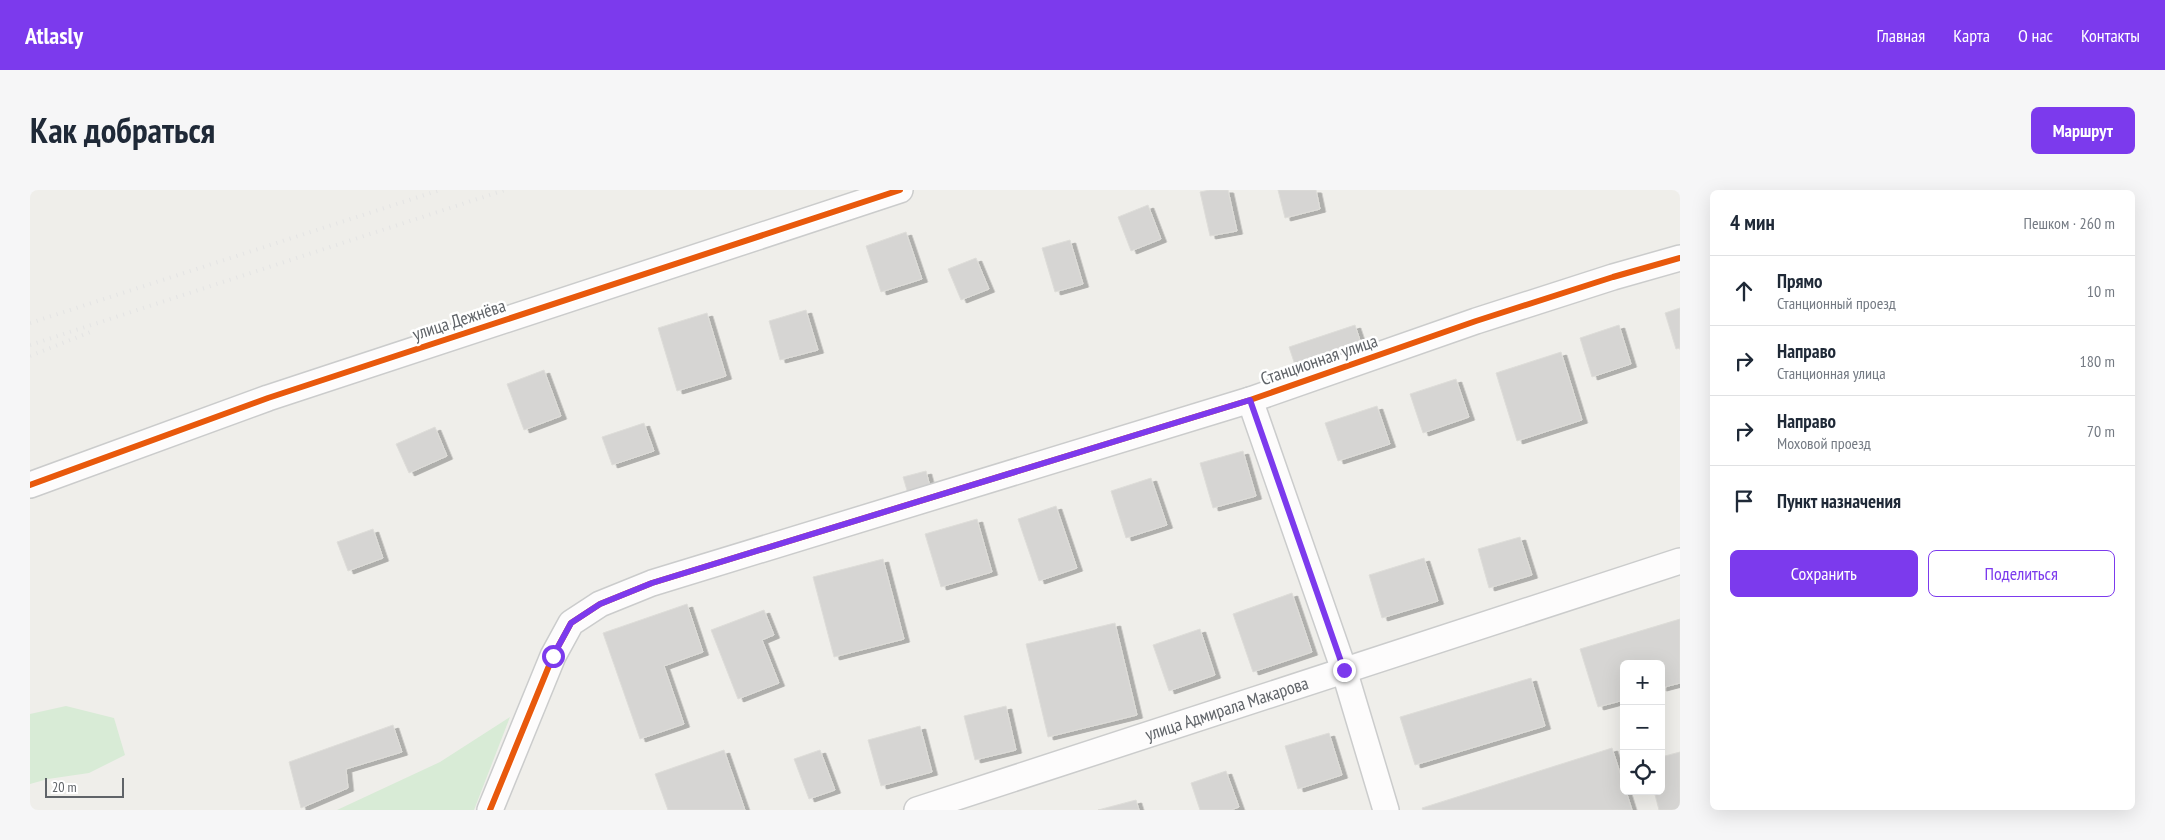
<!DOCTYPE html>
<html lang="ru">
<meta charset="utf-8">
<style>
body{margin:0;font-family:"PT Sans Narrow",sans-serif;background:#f6f6f7;color:#1f2937}
.controls{position:absolute;right:15px;bottom:15px;display:grid;overflow:hidden;border-radius:8px;box-shadow:0 5px 20px #0002}
.controls button{width:45px;height:45px;display:grid;place-items:center;padding:0;border:0;border-bottom:1px solid #e0e1e3;background:#fff;color:#1f2937;font:25px sans-serif}
.scale{position:absolute;left:15px;bottom:12px;width:79px;box-sizing:border-box;padding-left:5px;border:2px solid #5f6368;border-top:0;font-size:14px;line-height:18px;white-space:nowrap;color:#5f6368;-webkit-text-stroke:4px #fff;paint-order:stroke}
.stop{position:absolute;width:15px;height:15px;margin:-11px;border:4px solid #7c3aed;border-radius:50%;background:#fff}
.stop.end{background:#7c3aed;border-color:#fff;box-shadow:0 1px 5px #0008}
.list{margin:0;padding:0;list-style:none}
h2{display:flex;justify-content:space-between;align-items:center;height:65px;margin:0;padding:0 20px;font-size:21px}
h2 small{font-size:16px;font-weight:400;color:#747a83}
.list li{display:grid;grid-template-columns:32px 1fr auto;gap:15px;align-items:center;box-sizing:border-box;height:70px;padding:0 20px;border-top:1px solid #e0e1e3}
.list b{display:block;font-size:19px;white-space:nowrap}
.list p{margin:0;font-size:16px;white-space:nowrap;color:#747a83}
.list em{font-size:16px;font-style:normal;color:#747a83}
.actions{display:flex;gap:10px;padding:15px 20px}
.actions a{flex:1;padding:11px 0;border:1px solid #7c3aed;border-radius:8px;text-align:center;font-size:18px;color:#7c3aed}
.actions .main{background:#7c3aed;color:#fff}
.icon{flex:none;width:28px;height:28px;fill:none;stroke:currentColor;stroke-width:2;stroke-linecap:round;stroke-linejoin:round}
.map{position:relative;flex:none;width:1650px;height:620px;overflow:hidden;border-radius:8px}
header{display:flex;align-items:center;gap:30px;box-sizing:border-box;height:70px;padding:0 25px;background:#7c3aed;color:#fff}
header strong{font-size:24px}
nav{display:flex;gap:28px;margin-inline-start:auto;font-size:18px}
.intro{display:flex;align-items:center;justify-content:space-between;box-sizing:border-box;height:120px;padding:0 30px}
h1{margin:0;font-size:35px}
.button{padding:12px 22px;border-radius:8px;background:#7c3aed;color:#fff;font-size:18px;font-weight:700}
main{display:flex;gap:30px;padding:0 30px}
aside{flex:1;background:#fff;border-radius:8px;box-shadow:0 5px 20px #0002}
.map>svg:first-child{display:block}
.green{fill:#d8ebd6}
.building{fill:#d6d5d3;stroke:#deddd9;filter:url(#shadow)}
.lines{fill:none;stroke-linecap:round;stroke-linejoin:round}
.street-casing{stroke:#cbcccc;stroke-width:28}
.street{stroke:#fdfcfc;stroke-width:25}
.rail{stroke:#e4e4e4;stroke-width:4;stroke-dasharray:1 6;stroke-linecap:butt}
.cycleway-casing{stroke:#fff;stroke-width:9}
.cycleway{stroke:#e8590c;stroke-width:6}
.route{stroke:#7c3aed;stroke-width:6}
.labels{text-anchor:middle;stroke-width:5;stroke-linejoin:round;paint-order:stroke}
.street-label{font-size:18px;fill:#5f6368;stroke:#fff}
</style>
<header>
<strong>Atlasly</strong>
<nav><a>Главная</a><a>Карта</a><a>О нас</a><a>Контакты</a></nav>
</header>
<div class="intro"><h1>Как добраться</h1><a class="button">Маршрут</a></div>
<main>
<div class="map">
<svg width="1650" height="620" viewBox="0 0 1650 620">
<defs>
<filter id="shadow"><feDropShadow dx="5.5" dy="3" stdDeviation="0" flood-color="#0004"/></filter>
</defs>
<rect width="100%" height="100%" fill="#efeeea"/>
<g class="green">
<path d="M36,516L84,528L95,565L59,583L18,589L0,594V524Z"/>
<path d="M480,527L444,620H307L410,572Z"/>
</g>
<g class="building">
<path d="M1180,0H1198L1207,41L1180,46L1170,2Z"/>
<path d="M1248,0H1286L1290,19L1255,28Z"/>
<path d="M1118,15L1131,49L1101,61L1088,27Z"/>
<path d="M876,42L892,89L851,102L836,56Z"/>
<path d="M1040,50L1053,94L1025,102L1012,58Z"/>
<path d="M946,68L959,99L931,110L918,79Z"/>
<path d="M1650,118V158L1646,159L1635,123Z"/>
<path d="M776,120L788,160L750,170L739,131Z"/>
<path d="M677,123L696,186L647,201L628,138Z"/>
<path d="M1325,135L1332,156L1266,178L1259,157Z"/>
<path d="M1589,135L1601,174L1562,187L1550,148Z"/>
<path d="M1531,162L1552,230L1487,251L1466,183Z"/>
<path d="M514,180L531,226L494,240L477,194Z"/>
<path d="M1426,189L1439,227L1393,243L1380,204Z"/>
<path d="M1347,216L1360,254L1308,271L1295,233Z"/>
<path d="M614,233L624,261L582,275L572,247Z"/>
<path d="M405,237L417,266L379,283L366,254Z"/>
<path d="M1213,261L1226,306L1183,318L1170,273Z"/>
<path d="M896,281L901,300L879,307L873,287Z"/>
<path d="M1121,288L1137,335L1096,348L1081,301Z"/>
<path d="M1026,316L1047,378L1009,391L988,329Z"/>
<path d="M947,329L962,382L911,397L895,344Z"/>
<path d="M343,339L353,368L318,381L307,352Z"/>
<path d="M1490,347L1502,385L1459,398L1448,359Z"/>
<path d="M1394,368L1408,411L1352,428L1339,385Z"/>
<path d="M853,369L874,449L804,467L783,387Z"/>
<path d="M1262,403L1282,462L1223,482L1203,424Z"/>
<path d="M657,414L673,462L634,476L654,534L610,549L573,443Z"/>
<path d="M734,420L744,445L732,450L749,493L708,509L681,440Z"/>
<path d="M1650,429V493L1631,498V474H1594V510L1568,517L1550,459Z"/>
<path d="M1085,433L1107,525L1018,547L996,454Z"/>
<path d="M1170,439L1185,485L1139,501L1123,455Z"/>
<path d="M1501,488L1515,536L1385,575L1370,527Z"/>
<path d="M976,516L986,560L945,570L934,526Z"/>
<path d="M363,535L372,562L316,579L318,598L271,618L259,572Z"/>
<path d="M890,536L902,582L851,596L838,550Z"/>
<path d="M1299,543L1312,585L1268,599L1255,556Z"/>
<path d="M1582,558L1594,595V601H1596L1602,620H1393L1392,618Z"/>
<path d="M694,560L715,620H638L625,584Z"/>
<path d="M790,560L805,600L779,609L764,569Z"/>
<path d="M1650,562V620H1629L1624,601H1631V567Z"/>
<path d="M1196,581L1209,617L1201,620H1170L1161,593Z"/>
<path d="M1106,610L1109,620H1068Z"/>
</g>
<g class="lines">
<defs>
<g id="street">
<path d="M1220,210L1314,480L1356,620"/>
<path d="M0,295L238,208L870,0"/>
<path d="M460,620L523,466L541,433L570,414L622,393L1220,210L1446,131L1583,87L1650,68"/>
<path id="s1" d="M887,620L1650,371"/>
</g>
</defs>
<use href="#street" class="street-casing"/>
<use href="#street" class="street"/>
<g class="rail">
<path d="M0,133L410,0"/>
<path d="M0,155L475,0"/>
<path d="M0,166L63,141"/>
</g>
<defs>
<g id="cycleway">
<path d="M0,295L238,208L870,0"/>
<path d="M460,620L523,466L541,433L570,414L622,393L1220,210L1446,131L1583,87L1650,68"/>
</g>
</defs>
<use href="#cycleway" class="cycleway-casing"/>
<use href="#cycleway" class="cycleway"/>
</g>
<g class="lines">
<path class="route" d="M523,466L541,433L570,414L622,393L1220,210L1314,480"/>
</g>
<g class="labels">
<g class="street-label">
<text transform="translate(429 130) rotate(-18)" y="6">улица Дежнёва</text>
<text transform="translate(1289 170) rotate(-19)" y="6">Станционная улица</text>
<text dy="6" stroke="none"><textPath href="#s1" startOffset="326">улица Адмирала Макарова</textPath></text>
</g>
</g>
</svg>
<div class="controls">
<button>+</button>
<button>−</button>
<button><svg class="icon" aria-label="locate" viewBox="0 0 24 24"><circle cx="12" cy="12" r="6"/><path d="M12 2v4M12 18v4M2 12h4M18 12h4"/></svg></button>
</div>
<div class="scale">20 m</div>
<div class="stop" style="left:523px;top:466px"></div>
<div class="stop end" style="left:1314px;top:480px"></div>
</div>
<aside>
<h2>4 мин<small>Пешком · 260 m</small></h2>
<ul class="list">
<li><svg class="icon" aria-label="ahead" viewBox="0 0 24 24"><path d="M12 20V5M6 11l6-6 6 6"/></svg><div><b>Прямо</b><p>Станционный проезд</p></div><em>10 m</em></li>
<li><svg class="icon" aria-label="right" viewBox="0 0 24 24"><path d="M7 20v-9h11M14 6l5 5-5 5"/></svg><div><b>Направо</b><p>Станционная улица</p></div><em>180 m</em></li>
<li><svg class="icon" aria-label="right" viewBox="0 0 24 24"><path d="M7 20v-9h11M14 6l5 5-5 5"/></svg><div><b>Направо</b><p>Моховой проезд</p></div><em>70 m</em></li>
<li><svg class="icon" aria-label="arrive" viewBox="0 0 24 24"><path d="M6 21V4h12l-3 4 3 4H6"/></svg><div><b>Пункт назначения</b></div></li>
</ul>
<div class="actions"><a class="main">Сохранить</a><a>Поделиться</a></div>
</aside>
</main>
